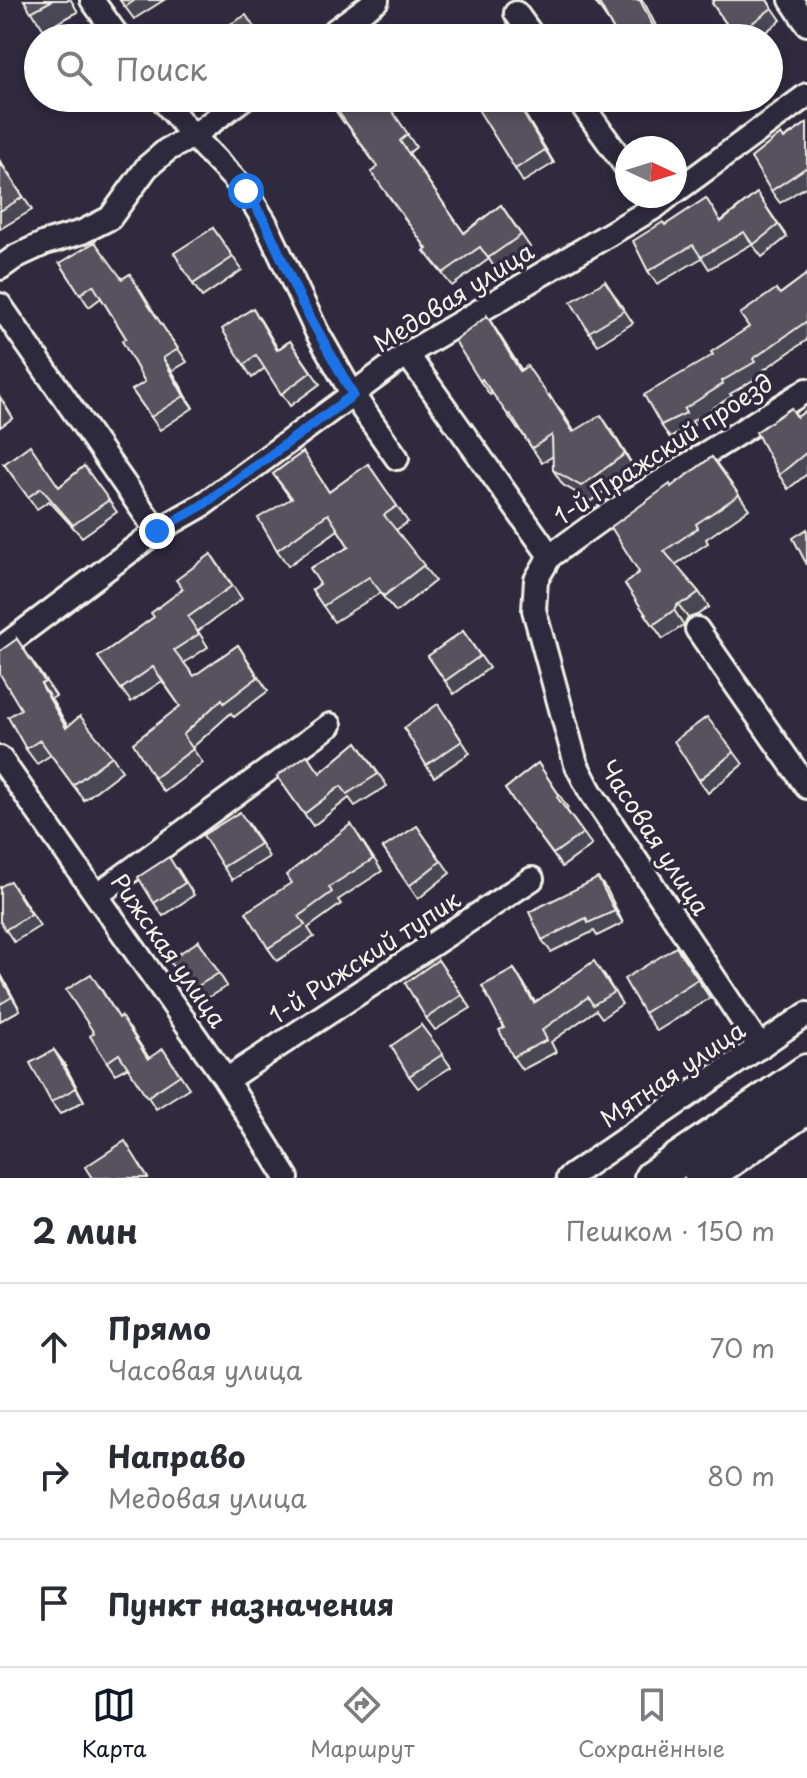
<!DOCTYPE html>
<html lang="ru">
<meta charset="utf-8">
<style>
body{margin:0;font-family:"Playpen Sans",sans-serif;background:#f2f2f3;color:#2b2b33}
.compass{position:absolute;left:615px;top:136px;width:72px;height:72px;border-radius:50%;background:#fff;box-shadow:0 4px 12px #0003;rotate:94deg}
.stop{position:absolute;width:24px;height:24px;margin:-18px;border:6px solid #1a73e8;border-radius:50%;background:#fff}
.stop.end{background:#1a73e8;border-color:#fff;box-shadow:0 2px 8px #0008}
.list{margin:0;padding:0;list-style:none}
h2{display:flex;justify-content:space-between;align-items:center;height:104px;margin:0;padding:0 32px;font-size:34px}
h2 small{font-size:26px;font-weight:400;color:#7c7c81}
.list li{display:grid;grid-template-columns:52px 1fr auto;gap:24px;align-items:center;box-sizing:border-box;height:128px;padding:0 32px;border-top:2px solid #e1e1e2}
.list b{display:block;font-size:30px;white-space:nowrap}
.list p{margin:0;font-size:26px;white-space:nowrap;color:#7c7c81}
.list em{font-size:26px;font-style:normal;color:#7c7c81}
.icon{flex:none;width:44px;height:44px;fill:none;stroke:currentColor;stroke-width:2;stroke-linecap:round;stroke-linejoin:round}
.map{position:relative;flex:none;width:807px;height:1178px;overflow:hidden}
.search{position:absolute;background:#fff;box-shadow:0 4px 12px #0003;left:24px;right:24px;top:24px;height:88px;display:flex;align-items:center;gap:20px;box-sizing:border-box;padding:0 28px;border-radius:44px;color:#7c7c81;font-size:30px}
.sheet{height:488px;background:#fff}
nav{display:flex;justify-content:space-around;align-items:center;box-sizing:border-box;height:112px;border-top:2px solid #e1e1e2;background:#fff;font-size:22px;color:#7c7c81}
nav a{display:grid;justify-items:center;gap:4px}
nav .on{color:#111827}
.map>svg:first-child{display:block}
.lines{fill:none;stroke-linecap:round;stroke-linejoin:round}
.street-casing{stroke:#f4f1e8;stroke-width:28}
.primary-casing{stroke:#f4f1e8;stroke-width:40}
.street{stroke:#2f2a3d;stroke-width:22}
.primary{stroke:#2f2a3d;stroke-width:34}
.wall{fill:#4a4752;stroke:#f4f1e8;stroke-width:2}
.shaded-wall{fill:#3c3942;stroke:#f4f1e8;stroke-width:2}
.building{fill:#56525f;stroke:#f4f1e8;stroke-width:2}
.route{stroke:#1a73e8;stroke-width:10}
.labels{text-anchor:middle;stroke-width:7;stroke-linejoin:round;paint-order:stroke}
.street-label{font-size:24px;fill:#f4f1e8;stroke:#2f2a3d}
</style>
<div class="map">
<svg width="807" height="1178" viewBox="0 0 807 1178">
<rect width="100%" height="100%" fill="#2f2a3d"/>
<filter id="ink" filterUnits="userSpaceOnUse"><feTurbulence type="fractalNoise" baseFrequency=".0125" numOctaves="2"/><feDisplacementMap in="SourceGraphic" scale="16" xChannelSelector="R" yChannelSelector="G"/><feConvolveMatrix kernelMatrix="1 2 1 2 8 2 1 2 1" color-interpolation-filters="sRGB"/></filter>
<g filter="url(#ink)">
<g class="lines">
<defs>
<g id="street">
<path d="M92,0L119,38"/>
<path d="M791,0L807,24"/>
<path d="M516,13L534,38"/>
<path d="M325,38L377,0"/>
<path d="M161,98L193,136L246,191L265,222L317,332L353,395L397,458"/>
<path d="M577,98L627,168"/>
<path d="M675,192L807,95"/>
<path d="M0,268L17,256L45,243L82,232L110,218L147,167L167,150L193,136L244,98"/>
<path d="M0,305L157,531"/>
<path d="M407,354L550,556L536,580L534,610L576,764L590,791L760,1047"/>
<path d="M550,556L600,520L807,390"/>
<path d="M697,629L807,787"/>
<path d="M0,649L157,531L201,506L407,354L655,207L669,196"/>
<path d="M0,758L226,1080L287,1178"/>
<path d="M97,895L330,725"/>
<path d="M226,1080L532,879"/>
<path d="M568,1178L807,1014"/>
</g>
<g id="primary">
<path d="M652,1178L807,1072"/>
<path d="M702,1178L807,1106"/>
</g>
</defs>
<use href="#street" class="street-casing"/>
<use href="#primary" class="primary-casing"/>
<use href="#street" class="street"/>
<use href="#primary" class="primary"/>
</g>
<g class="wall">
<path d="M24,0H71L78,12L44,30Z"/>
<path d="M120,0H164L134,19Z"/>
<path d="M594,0H642L662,38H618L607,18V19Z"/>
<path d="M767,0L781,20L758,38H736L712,3L714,1Z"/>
<path d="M383,98L416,147L409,153L464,233L501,205L530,247L496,270L489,259L452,286L424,251L426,249L378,168L345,122L344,123L335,110Z"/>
<path d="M515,98L554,163L523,182L515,169Z"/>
<path d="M807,123V186L780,203L771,191L784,138Z"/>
<path d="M0,161L32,210L0,229Z"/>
<path d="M757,193L787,237L762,257L752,244L709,269L702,258L657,284L648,271L665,224L721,221Z"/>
<path d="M213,228L242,270L202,297L193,284Z"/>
<path d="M60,263L122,279L130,274L158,319L187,362L172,371L193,408L160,430L132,390L145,382L126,338L101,298L89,307Z"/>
<path d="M807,274V340L762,371L764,374L730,394L732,396L692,421L694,425L670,438L661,425L713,355L749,327L780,294Z"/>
<path d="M605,281L633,323L598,345L589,332Z"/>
<path d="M487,316L521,370L550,398L561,410L574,431L611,430L635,469L591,501L563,485L553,470V456L542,463L519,429L518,430L493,393L490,395L480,381Z"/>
<path d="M261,321L278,349L290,341L320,384L290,406L265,368L252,378L244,365Z"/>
<path d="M0,397L13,418L0,427Z"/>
<path d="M807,410V474L788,489L779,475L797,417Z"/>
<path d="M303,452L329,492L368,464L408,522L396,530L435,581L396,612L380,593L334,622L312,590L320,584L349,547L338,530L288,566L277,550L290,498L273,474Z"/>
<path d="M712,457L749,509L706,539L708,543L675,565L699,592L709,607L697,615L688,618L684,625L663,639L625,584L639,572L671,487Z"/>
<path d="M4,464L59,487L84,466L117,512L82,537L49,501L37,509Z"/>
<path d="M211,554L242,599L198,631L208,647L184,663L194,676L238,645L268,691L234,717L231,713L192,748L203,763L164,792L154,778L180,706L162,681L131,702L98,657L154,617L183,589Z"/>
<path d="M463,631L489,668L454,694L428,656Z"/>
<path d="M17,639L56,696L51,699L68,727L112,756L122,771L84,800L51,755L37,764L26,749L21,709Z"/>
<path d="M446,716L470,753L434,777L426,765Z"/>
<path d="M357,742L387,786L355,806L349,798L313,826L277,776L320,773Z"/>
<path d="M734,752L743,764L708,793L699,780Z"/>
<path d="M538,763L568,808L566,809L592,845L562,867L505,789Z"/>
<path d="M249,824L269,857L232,880L223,867Z"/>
<path d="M417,826L450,873L418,899L383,848Z"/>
<path d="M359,836L382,871L338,900L341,904L308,928L314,937L277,961L268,948L291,883Z"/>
<path d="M178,869L194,895L163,916L154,903Z"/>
<path d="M607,890L623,923L597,936L594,931L551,952L542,940Z"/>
<path d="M19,893L40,926L14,942L0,921Z"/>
<path d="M199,941L227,986L197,1004L188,992Z"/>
<path d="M676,947L710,998L657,1031L644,1013Z"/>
<path d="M438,960L471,1008L435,1030L426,1018Z"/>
<path d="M514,969L535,1002L603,973L622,1004L602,1018L596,1010L551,1042L556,1052L522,1070L513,1057L504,1028Z"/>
<path d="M0,973L20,1010L0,1021Z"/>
<path d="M100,987L119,1018L130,1029L149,1058L163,1049L189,1088L156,1109L128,1067L115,1074L107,1062L94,1033Z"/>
<path d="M421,1025L451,1067L418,1088L409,1076Z"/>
<path d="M54,1050L63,1062L84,1101L60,1114L51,1102Z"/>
</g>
<g class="shaded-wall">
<path d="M640,0H642L645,4L662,38H659Z"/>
<path d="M514,98H515L554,163L545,150Z"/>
<path d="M253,308L261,321L285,362L277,350Z"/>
<path d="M487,316L497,331L531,385L520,371Z"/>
<path d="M163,358L172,371L193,408L184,396Z"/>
<path d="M601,415L611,430L635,469L625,454Z"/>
<path d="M678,604L688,618L684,625L674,610Z"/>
<path d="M41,684L51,699L77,742L66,728Z"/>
<path d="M598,878L607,890L623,923L615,911Z"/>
<path d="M514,969L523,982L542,1015L534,1003Z"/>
<path d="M0,973L20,1010L0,976Z"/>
<path d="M54,1050L63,1062L84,1101L76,1088Z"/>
</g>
<g class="building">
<path d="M24,0H53L31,12Z"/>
<path d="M120,0H135L125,7Z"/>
<path d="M594,0H640L659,38H628L626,35L618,38L599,3L596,4Z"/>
<path d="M713,0H767L772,8L735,36L712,3L714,1Z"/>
<path d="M246,15L261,38H216L213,34Z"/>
<path d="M329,98H383L408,134L400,141L464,233L501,205L521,235L488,258L480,247L443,273L424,251L427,249L371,172L378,167L337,110H335Z"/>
<path d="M471,98H514L545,150L515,169Z"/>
<path d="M807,123V167L771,191L751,158L781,134L784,139Z"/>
<path d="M0,162L23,197L0,211Z"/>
<path d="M757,193L778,225L753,245L744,232L701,257L693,245L648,271L633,241L663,222L665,225L706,198L721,222Z"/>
<path d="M213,228L233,257L193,284L174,253Z"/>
<path d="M95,242L122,279L130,274L149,306L178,349L163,358L184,396L151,417L132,390L145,382L122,341L126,338L93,285L80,294L60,263Z"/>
<path d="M807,274V321L753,359L755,362L722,381L723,384L684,409L686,413L661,425L644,395L713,355L711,352L749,327L740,314L776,289L780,294Z"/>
<path d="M605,281L624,311L589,332L571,302Z"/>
<path d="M253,308L277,350L290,341L311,372L281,394L256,355L244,365L222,329Z"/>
<path d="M487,316L520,371L527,366L550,398V396L573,432L601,415L625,454L581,486L553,470L552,435L532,448L510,414L508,415L482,379L480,381L455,341Z"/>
<path d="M791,408L797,417L807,410V452L779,475L756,432Z"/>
<path d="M30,445L59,487L84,466L109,500L73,525L41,488L28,497L4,464Z"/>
<path d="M303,452L329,492L368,464L397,506L384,515L424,565L384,596L369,577L323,606L312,590L320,584L310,568L349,547L328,514L277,550L258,518L292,498L273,474Z"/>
<path d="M712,457L739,495L696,524L698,528L664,551L699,592L687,601L678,604L674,610L653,625L625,584L639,572L611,527L670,484L671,487Z"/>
<path d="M807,529V565L793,538Z"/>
<path d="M211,554L232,586L188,617L199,634L174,650L194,676L238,645L258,677L224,703L222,699L183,735L193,749L154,778L133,743L180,706L153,667L121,689L98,657L154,617L151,613L183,589L176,580Z"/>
<path d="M463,631L480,656L445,681L428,656Z"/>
<path d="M17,639L45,682L41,684L66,728L80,716L112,756L73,785L40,740L26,749L8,717L21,709L0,674V651Z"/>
<path d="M438,704L462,741L426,765L404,728Z"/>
<path d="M707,717L734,752L699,780L674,741Z"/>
<path d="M357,742L378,774L347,794L341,786L304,814L277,776L307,755L320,773Z"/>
<path d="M538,763L559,795L557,797L583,833L553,854L505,789Z"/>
<path d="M240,812L260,844L223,867L203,835Z"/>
<path d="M351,824L373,859L329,887L332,892L299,916L305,925L268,948L246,912L291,883L286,875Z"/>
<path d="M417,826L441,861L409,886L383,848Z"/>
<path d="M169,857L185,883L154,903L138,877Z"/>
<path d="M598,878L615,911L588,923L586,918L542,940L529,912Z"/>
<path d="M10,881L31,914L5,930L0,921V887Z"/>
<path d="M199,941L219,973L188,992L169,960Z"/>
<path d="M676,947L698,979L644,1013L624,979Z"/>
<path d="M438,960L462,995L426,1018L405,983Z"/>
<path d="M594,961L614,992L593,1005L588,997L542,1030L547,1040L513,1057L499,1030L504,1028L482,986L514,969L534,1003Z"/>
<path d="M91,974L119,1018L121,1016L148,1059L163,1049L180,1075L147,1097L119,1054L107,1062L90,1036L94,1033L66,990Z"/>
<path d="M0,976L12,997L0,1004Z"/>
<path d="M421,1025L443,1054L409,1076L391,1046Z"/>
<path d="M54,1050L76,1088L51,1102L30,1063Z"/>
<path d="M125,1141L148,1178H92L85,1167Z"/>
</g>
</g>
<g class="lines" filter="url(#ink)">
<path class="route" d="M157,531L201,506L353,395L301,301L265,222L246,191"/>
</g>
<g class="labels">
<g class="street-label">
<text transform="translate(454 298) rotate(-32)" y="8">Медовая улица</text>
<text transform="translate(664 450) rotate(-33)" y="8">1-й Пражский проезд</text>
<text transform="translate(654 838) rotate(57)" y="8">Часовая улица</text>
<text transform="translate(168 951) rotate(55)" y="8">Рижская улица</text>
<text transform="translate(365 958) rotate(-33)" y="8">1-й Рижский тупик</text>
<text transform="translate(673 1075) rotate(-34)" y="8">Мятная улица</text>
</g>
</g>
</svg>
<svg class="compass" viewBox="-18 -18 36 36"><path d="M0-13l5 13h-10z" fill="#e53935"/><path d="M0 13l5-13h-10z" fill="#7c7c81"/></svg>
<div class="stop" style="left:246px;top:191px"></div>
<div class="stop end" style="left:157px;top:531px"></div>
<div class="search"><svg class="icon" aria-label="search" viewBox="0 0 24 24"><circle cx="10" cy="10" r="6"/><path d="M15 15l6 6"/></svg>Поиск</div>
</div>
<section class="sheet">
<h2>2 мин<small>Пешком · 150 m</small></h2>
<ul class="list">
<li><svg class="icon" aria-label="ahead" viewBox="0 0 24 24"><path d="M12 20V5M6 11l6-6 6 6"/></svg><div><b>Прямо</b><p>Часовая улица</p></div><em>70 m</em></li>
<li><svg class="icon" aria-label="right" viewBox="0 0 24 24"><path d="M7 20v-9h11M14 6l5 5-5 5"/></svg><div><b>Направо</b><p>Медовая улица</p></div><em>80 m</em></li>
<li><svg class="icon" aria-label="arrive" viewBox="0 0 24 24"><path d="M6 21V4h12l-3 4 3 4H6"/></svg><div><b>Пункт назначения</b></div></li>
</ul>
</section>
<nav>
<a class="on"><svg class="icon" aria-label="map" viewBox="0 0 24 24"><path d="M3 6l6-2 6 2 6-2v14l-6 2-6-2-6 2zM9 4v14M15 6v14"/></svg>Карта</a>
<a><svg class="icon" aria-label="directions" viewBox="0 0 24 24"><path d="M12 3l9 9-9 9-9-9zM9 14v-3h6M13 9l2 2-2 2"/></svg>Маршрут</a>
<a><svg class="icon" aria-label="saved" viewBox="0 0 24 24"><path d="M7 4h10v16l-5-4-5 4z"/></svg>Сохранённые</a>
</nav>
